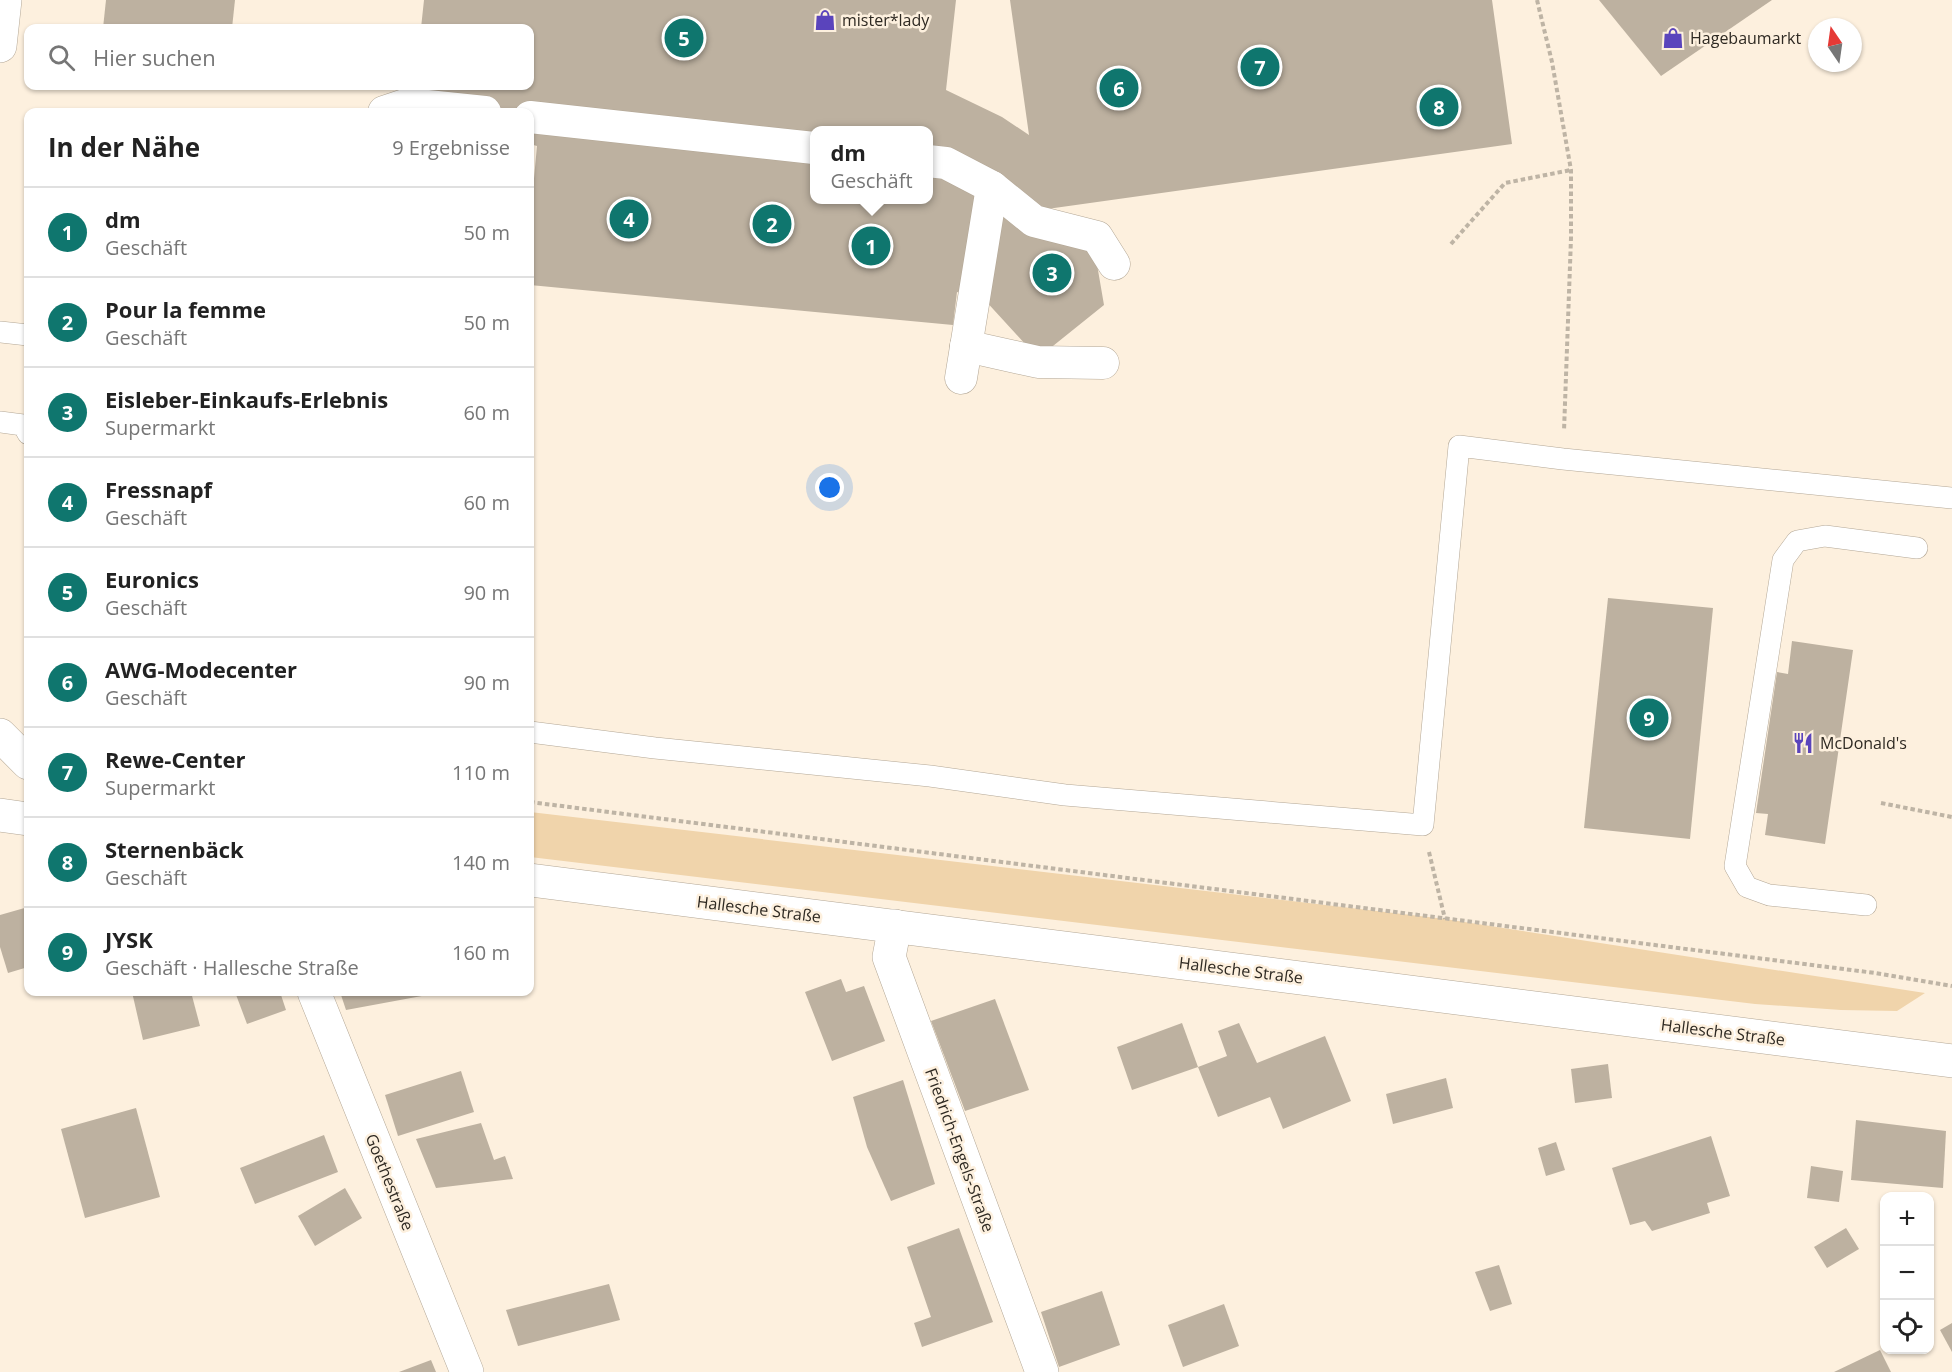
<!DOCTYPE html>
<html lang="de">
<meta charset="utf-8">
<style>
body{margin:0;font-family:"Open Sans",sans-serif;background:#f6f6f6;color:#222}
.controls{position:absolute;right:18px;bottom:18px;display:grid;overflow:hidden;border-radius:12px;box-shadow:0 2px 4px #0004}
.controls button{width:54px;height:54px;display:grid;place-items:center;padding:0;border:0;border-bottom:2px solid #e0e0e0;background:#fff;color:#222;font:30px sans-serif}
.compass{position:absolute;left:1808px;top:18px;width:54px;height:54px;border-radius:50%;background:#fff;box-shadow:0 2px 4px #0004;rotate:347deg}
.you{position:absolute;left:830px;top:488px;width:21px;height:21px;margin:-15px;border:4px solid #fff;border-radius:50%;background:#1a73e8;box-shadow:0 0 0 9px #1a73e833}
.badge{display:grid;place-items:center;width:39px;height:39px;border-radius:50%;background:#0f766e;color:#fff;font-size:20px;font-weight:700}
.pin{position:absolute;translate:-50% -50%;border:3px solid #fff;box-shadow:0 2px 6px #0006}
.popup{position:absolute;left:810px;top:126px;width:123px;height:78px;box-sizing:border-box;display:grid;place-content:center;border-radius:12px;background:#fff;filter:drop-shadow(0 2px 4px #0005);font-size:20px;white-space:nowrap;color:#767676}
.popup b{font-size:22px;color:#222}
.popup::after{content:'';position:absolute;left:50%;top:100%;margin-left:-12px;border:12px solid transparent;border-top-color:#fff}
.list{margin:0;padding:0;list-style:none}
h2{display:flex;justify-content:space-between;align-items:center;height:78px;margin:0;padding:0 24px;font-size:26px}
h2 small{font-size:20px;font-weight:400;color:#767676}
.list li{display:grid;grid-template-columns:39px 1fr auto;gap:18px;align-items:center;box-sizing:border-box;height:90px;padding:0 24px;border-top:2px solid #e0e0e0}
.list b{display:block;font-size:22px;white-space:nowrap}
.list p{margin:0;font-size:20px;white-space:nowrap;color:#767676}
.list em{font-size:20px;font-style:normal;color:#767676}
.icon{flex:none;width:33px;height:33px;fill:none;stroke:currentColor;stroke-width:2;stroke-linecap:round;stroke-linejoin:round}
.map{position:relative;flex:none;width:1952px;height:1372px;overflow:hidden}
.search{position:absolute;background:#fff;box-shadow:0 2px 4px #0004;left:24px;top:24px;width:510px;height:66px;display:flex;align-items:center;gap:15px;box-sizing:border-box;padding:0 21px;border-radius:12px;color:#767676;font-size:22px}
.panel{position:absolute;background:#fff;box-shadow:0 2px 4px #0004;left:24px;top:108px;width:510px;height:888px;border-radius:12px}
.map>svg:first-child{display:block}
.green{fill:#f0d4ab}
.building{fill:#bdb1a0;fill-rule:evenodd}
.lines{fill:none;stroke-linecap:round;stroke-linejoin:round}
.service-casing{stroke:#b3a796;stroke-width:22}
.pedestrian-casing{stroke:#b3a796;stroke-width:33}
.minor-casing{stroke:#b3a796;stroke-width:34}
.secondary-casing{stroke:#b3a796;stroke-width:34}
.path{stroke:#beb4a5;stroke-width:4;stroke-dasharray:4.5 3;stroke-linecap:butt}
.service{stroke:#fff;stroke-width:21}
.pedestrian{stroke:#fff;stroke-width:32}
.minor{stroke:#fff;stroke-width:33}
.secondary{stroke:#fff;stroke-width:33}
.labels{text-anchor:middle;stroke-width:5;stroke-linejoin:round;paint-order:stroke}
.poi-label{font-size:16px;fill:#2e2922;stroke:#fdf0de;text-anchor:start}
.street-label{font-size:16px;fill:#2e2922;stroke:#fdf0de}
</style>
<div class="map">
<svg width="1952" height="1372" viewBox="0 0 1952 1372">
<rect width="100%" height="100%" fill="#fdf0de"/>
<path class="green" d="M530,812L1445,919L1925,993L1897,1011L1841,1010L1755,1004L530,857Z"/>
<g class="building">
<path d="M106,0H235L232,28H103Z"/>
<path d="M424,0H956L946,90L1002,117L1029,135L1010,0H1492L1512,144L1040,210L1094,247L1104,305L1038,358L983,298L957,292L953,325L530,285V222L537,146L530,144V112H407L412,86H530V28H421ZM814,130H928V200H814Z"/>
<path d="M1599,0H1772L1661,76Z"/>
<path d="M1608,598L1713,608L1690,839L1584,828Z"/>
<path d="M1792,641L1853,650L1825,844L1765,835L1768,814L1756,813L1777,672L1788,674Z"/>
<path d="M28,907V967L8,973L0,947V915Z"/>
<path d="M841,979L846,992L864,986L885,1041L832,1061L805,992Z"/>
<path d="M132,992H191L200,1026L143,1040Z"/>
<path d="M235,992H280L286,1010L247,1024Z"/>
<path d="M340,992H438V993L346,1010Z"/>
<path d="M995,999L1029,1090L965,1111L931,1021Z"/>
<path d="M1182,1023L1198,1067L1132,1090L1117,1047Z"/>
<path d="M1239,1023L1257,1063L1325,1036L1351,1101L1283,1129L1270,1097L1218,1117L1198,1067L1227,1056L1218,1031Z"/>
<path d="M1608,1064L1612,1098L1575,1103L1571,1069Z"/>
<path d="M461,1071L474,1112L398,1136L385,1095Z"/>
<path d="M1446,1078L1453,1108L1393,1124L1386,1094Z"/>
<path d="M903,1080L935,1184L891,1201L867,1147L853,1097Z"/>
<path d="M136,1108L160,1197L85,1218L61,1129Z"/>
<path d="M1856,1120L1946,1131L1943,1188L1851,1180Z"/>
<path d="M481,1123L494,1160L505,1156L513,1179L436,1188L416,1139Z"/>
<path d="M324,1135L338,1172L255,1204L240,1168Z"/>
<path d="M1711,1136L1730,1196L1707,1203L1710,1213L1652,1231L1645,1221L1630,1225L1612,1168Z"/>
<path d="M1556,1142L1565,1170L1546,1176L1538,1148Z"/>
<path d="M1811,1166L1843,1171L1839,1202L1807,1198Z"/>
<path d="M345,1188L362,1218L315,1246L298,1216Z"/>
<path d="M959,1228L993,1322L922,1347L914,1323L931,1317L907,1247Z"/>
<path d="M1846,1228L1859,1249L1827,1268L1814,1247Z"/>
<path d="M1499,1265L1512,1304L1490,1311L1475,1272Z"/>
<path d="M609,1284L620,1320L518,1346L506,1310Z"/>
<path d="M1102,1291L1120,1345L1059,1367L1041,1312Z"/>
<path d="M1224,1304L1239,1346L1183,1367L1168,1325Z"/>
<path d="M1952,1323V1352L1940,1330Z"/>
<path d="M1880,1350L1891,1372H1834Z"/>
<path d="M431,1360L436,1372H399Z"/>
</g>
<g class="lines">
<defs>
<g id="service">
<path d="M0,332L28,335"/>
<path d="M0,422L23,425L28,434"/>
<path d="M530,732L655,748L930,776L1065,795L1423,825L1459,446L1563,459L1952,498"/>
<path d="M1866,905L1769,895L1747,887L1735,866L1783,560L1797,541L1825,536L1917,548"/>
</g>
<g id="pedestrian">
<path d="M384,112L408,104L485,112"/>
<path d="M530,117L814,148"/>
<path d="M928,161L946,163L992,187L961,378"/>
<path d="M992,187L1034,221L1097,237L1114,264"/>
<path d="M966,346L1038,362L1103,363"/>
</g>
<g id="minor">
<path d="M0,46L5,0"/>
<path d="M0,735L28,763"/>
<path d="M895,926L889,957L1042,1372"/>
<path d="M314,992L467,1372"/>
</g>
<g id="secondary">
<path d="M0,815L28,819"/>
<path d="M530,880L1952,1061"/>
</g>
</defs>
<use href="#service" class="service-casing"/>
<use href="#pedestrian" class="pedestrian-casing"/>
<use href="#minor" class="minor-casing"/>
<use href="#secondary" class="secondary-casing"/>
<g class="path">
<path d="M1537,0L1552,62L1571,170V238L1564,431"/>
<path d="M1451,244L1505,183L1571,170"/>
<path d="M530,802L1875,973L1952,986"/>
<path d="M1881,803L1952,817"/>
<path d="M1429,852L1445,919"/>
</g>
<use href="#service" class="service"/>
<use href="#pedestrian" class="pedestrian"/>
<use href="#minor" class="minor"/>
<use href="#secondary" class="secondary"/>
</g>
<defs>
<symbol id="shop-bare" viewBox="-9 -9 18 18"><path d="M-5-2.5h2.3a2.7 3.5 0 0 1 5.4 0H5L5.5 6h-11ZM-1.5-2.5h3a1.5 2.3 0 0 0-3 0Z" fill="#5a44bc" stroke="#fdf0de" stroke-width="2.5" paint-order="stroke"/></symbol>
<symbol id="restaurant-bare" viewBox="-9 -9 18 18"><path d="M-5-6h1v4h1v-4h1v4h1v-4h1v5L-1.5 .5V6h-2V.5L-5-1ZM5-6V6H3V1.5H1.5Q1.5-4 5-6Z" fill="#5a44bc" stroke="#fdf0de" stroke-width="2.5" paint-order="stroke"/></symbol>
</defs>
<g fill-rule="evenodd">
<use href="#shop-bare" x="810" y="5" width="30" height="30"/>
<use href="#shop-bare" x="1658" y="23" width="30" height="30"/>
<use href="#restaurant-bare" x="1788" y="728" width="30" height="30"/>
</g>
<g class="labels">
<g class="poi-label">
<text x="842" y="26">mister*lady</text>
<text x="1690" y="44">Hagebaumarkt</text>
<text x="1820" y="749">McDonald's</text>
</g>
<g class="street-label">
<text transform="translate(759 909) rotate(7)" y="6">Hallesche Straße</text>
<text transform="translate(1241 970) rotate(7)" y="6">Hallesche Straße</text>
<text transform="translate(1723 1032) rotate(7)" y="6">Hallesche Straße</text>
<text transform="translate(960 1150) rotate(70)" y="6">Friedrich-Engels-Straße</text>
<text transform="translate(390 1182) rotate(68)" y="6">Goethestraße</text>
</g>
</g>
</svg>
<div class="controls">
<button>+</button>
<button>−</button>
<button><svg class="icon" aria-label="locate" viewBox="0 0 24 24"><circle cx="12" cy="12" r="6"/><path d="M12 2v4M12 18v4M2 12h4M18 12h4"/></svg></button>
</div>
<svg class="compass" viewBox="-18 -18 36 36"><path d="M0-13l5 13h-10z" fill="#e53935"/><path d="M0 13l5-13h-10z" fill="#767676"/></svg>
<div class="you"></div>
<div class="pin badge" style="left:871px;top:246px">1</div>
<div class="popup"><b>dm</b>Geschäft</div>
<div class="pin badge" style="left:772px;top:224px">2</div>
<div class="pin badge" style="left:1052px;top:273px">3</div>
<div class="pin badge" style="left:629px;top:219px">4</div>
<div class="pin badge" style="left:684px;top:38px">5</div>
<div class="pin badge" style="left:1119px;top:88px">6</div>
<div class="pin badge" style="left:1260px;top:67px">7</div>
<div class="pin badge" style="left:1439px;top:107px">8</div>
<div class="pin badge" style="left:1649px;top:718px">9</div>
<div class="search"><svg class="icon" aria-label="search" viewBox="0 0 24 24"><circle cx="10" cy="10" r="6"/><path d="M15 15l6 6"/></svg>Hier suchen</div>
<section class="panel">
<h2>In der Nähe<small>9 Ergebnisse</small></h2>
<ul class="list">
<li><span class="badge">1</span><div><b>dm</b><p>Geschäft</p></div><em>50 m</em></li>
<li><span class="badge">2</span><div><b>Pour la femme</b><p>Geschäft</p></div><em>50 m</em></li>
<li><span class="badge">3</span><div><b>Eisleber-Einkaufs-Erlebnis</b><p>Supermarkt</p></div><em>60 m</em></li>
<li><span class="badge">4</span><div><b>Fressnapf</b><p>Geschäft</p></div><em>60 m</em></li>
<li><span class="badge">5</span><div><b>Euronics</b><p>Geschäft</p></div><em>90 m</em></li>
<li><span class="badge">6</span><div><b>AWG-Modecenter</b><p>Geschäft</p></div><em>90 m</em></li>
<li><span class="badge">7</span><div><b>Rewe-Center</b><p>Supermarkt</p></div><em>110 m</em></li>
<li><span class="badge">8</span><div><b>Sternenbäck</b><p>Geschäft</p></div><em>140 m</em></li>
<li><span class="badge">9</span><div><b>JYSK</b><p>Geschäft · Hallesche Straße</p></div><em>160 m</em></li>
</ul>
</section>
</div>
